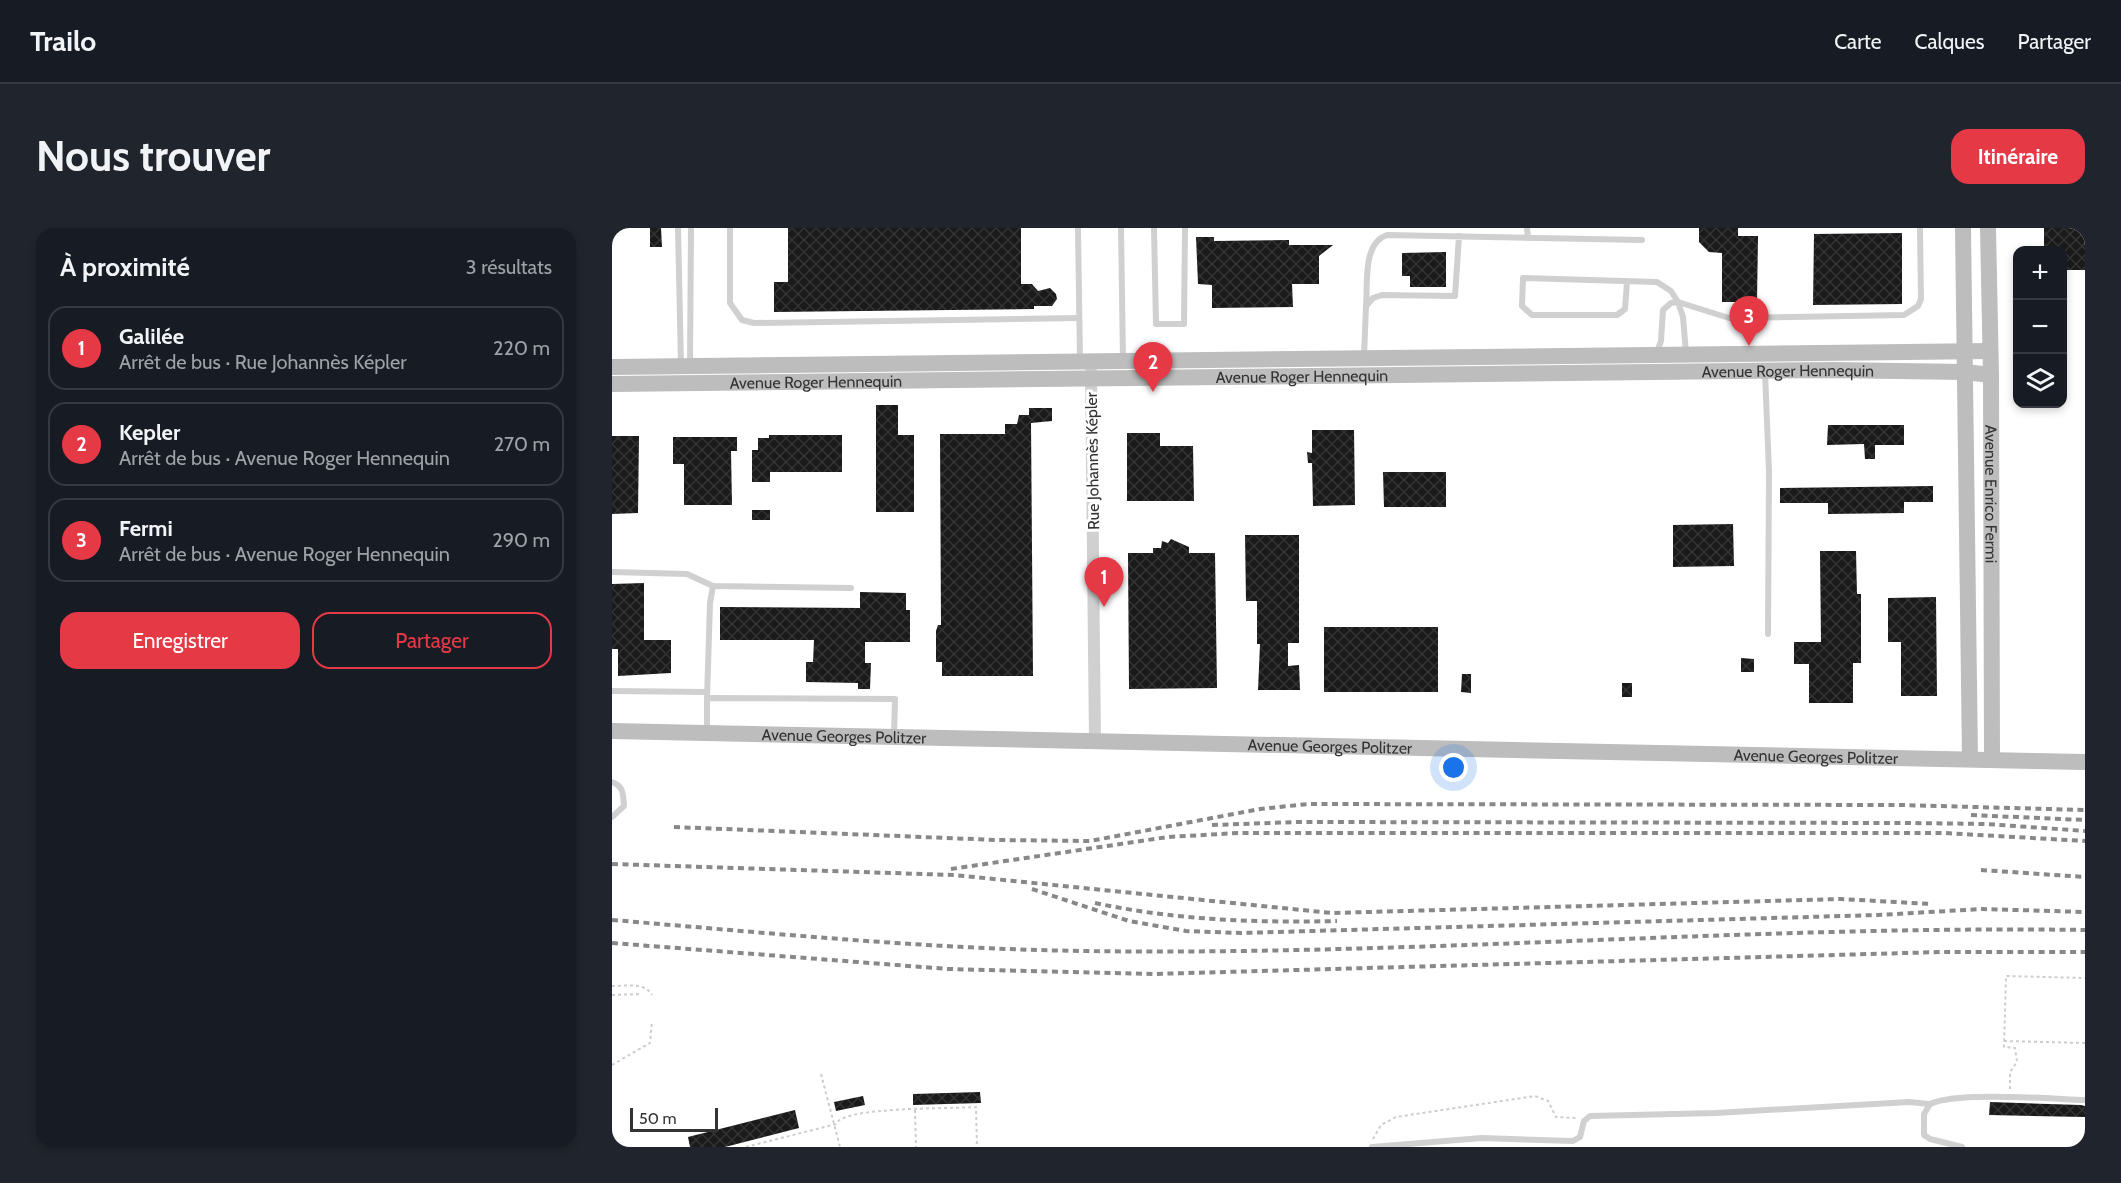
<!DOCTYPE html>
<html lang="fr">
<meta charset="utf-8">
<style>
body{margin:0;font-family:Cabin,sans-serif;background:#20242c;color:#f1f3f6}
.controls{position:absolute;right:18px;top:18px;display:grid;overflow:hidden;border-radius:12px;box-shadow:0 3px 9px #0003}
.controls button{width:54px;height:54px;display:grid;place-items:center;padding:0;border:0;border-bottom:2px solid #363941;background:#171b24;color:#f1f3f6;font:30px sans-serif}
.scale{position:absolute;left:18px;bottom:15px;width:88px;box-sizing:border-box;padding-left:6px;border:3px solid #333;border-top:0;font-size:16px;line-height:21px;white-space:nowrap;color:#333;-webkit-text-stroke:4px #fff;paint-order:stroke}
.you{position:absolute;left:842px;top:540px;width:21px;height:21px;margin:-15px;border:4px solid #fff;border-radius:50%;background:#1a73e8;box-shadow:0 0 0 9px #1a73e833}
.badge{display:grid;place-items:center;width:39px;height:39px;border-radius:50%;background:#e63946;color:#fff;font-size:20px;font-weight:700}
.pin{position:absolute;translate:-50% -50px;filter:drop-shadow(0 2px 3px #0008)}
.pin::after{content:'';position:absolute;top:32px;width:21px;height:18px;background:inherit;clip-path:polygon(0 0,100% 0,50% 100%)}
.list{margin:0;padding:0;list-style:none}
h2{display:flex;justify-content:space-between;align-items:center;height:78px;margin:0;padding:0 24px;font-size:26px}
h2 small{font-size:20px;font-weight:400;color:#9ea1a6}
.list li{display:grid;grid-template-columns:39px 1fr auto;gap:18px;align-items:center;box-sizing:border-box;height:84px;margin:0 12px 12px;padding:0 12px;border:2px solid #363941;border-radius:18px}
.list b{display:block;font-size:22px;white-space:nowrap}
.list p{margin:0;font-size:20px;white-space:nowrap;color:#9ea1a6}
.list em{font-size:20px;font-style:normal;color:#9ea1a6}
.actions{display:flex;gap:12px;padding:18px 24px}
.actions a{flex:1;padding:14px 0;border:2px solid #e63946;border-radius:18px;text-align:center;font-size:21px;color:#e63946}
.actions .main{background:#e63946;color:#fff}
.icon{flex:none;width:33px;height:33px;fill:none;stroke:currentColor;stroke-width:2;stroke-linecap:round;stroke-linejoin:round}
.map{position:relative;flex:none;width:1473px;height:919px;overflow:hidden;border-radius:18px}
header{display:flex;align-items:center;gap:36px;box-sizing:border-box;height:84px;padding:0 30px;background:#171b24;border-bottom:2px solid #363941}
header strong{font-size:28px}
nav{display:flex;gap:33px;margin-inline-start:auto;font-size:21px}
.intro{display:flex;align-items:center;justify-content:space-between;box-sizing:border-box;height:144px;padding:0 36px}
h1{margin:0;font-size:42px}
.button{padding:15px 27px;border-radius:18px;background:#e63946;color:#fff;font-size:21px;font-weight:700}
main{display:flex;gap:36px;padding:0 36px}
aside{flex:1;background:#171b24;border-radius:18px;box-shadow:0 3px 9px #0003}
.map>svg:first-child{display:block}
.building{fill:url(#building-cross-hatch)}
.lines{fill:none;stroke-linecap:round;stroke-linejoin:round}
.path{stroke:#cdcdcd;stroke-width:2;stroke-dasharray:3 3;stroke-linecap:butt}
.lane{stroke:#d0d0d0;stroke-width:6}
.street{stroke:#d0d0d0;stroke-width:12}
.secondary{stroke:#bdbdbd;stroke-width:16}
.rail{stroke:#888;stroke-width:4;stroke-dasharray:6 4.5;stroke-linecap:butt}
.labels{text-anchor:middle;stroke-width:6;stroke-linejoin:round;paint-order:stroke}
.street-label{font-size:16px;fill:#333;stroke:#fff}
</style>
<header>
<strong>Trailo</strong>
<nav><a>Carte</a><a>Calques</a><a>Partager</a></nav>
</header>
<div class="intro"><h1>Nous trouver</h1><a class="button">Itinéraire</a></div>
<main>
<aside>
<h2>À proximité<small>3 résultats</small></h2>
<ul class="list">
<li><span class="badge">1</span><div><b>Galilée</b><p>Arrêt de bus · Rue Johannès Képler</p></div><em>220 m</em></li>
<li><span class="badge">2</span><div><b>Kepler</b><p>Arrêt de bus · Avenue Roger Hennequin</p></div><em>270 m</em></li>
<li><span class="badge">3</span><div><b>Fermi</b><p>Arrêt de bus · Avenue Roger Hennequin</p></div><em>290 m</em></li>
</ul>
<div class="actions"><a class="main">Enregistrer</a><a>Partager</a></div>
</aside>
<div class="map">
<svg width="1473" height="919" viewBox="0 0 1473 919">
<defs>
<pattern id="building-cross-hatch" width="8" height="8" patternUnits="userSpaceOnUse" patternTransform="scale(1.5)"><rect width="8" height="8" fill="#1a1a1a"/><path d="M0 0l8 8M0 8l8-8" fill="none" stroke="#333"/></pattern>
</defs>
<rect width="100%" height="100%" fill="#fff"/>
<g class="building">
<path d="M38,0H49L50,19H38Z"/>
<path d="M176,0H409V56H420L426,63L438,60L444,66L445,71L440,78H422V81L162,84V54H176Z"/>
<path d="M1087,0H1126V8H1146L1145,74H1110V25L1097,24L1087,14Z"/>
<path d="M1432,0H1473V42H1450V22H1432Z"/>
<path d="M1290,5V76L1201,77L1202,6Z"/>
<path d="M584,9H602V13L677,12V17H721L707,28V56H680L681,79L600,80V57L586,56Z"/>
<path d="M834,24V59H798V48H790V25Z"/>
<path d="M264,177H286V207H302V284H264Z"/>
<path d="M417,180H440V193L419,195L421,448H330V434H324V403L326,397H329L328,206H393V196H405L407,187H417Z"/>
<path d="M1216,197H1292V217H1263V231H1253L1252,216L1215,217Z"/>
<path d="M700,202H742L743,277L701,278L700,235H696L695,224L700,225Z"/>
<path d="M515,205H548V218H581L582,273H515Z"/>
<path d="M157,207H230V244H158V254H140V222H146V210H157Z"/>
<path d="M0,208H27L26,285L0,286Z"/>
<path d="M61,209H125V223H119L120,277H72V236H61Z"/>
<path d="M771,244H834V279H772Z"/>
<path d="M1321,258V274H1292V285L1216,286V275H1168V260Z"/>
<rect x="140" y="282" width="18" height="10"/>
<path d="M1121,296L1122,338L1061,339V297Z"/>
<path d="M633,307H687V415H676V438L687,437L688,462H646L648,416H645V373H634Z"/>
<path d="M559,311L577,319V325H603L605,460L517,461L516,325H541V320H549L550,313L556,315Z"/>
<path d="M1208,323H1244L1245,366H1249V435H1241V475H1197V436H1182V414H1209Z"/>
<path d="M32,355V412H59V445L6,448V421H0V356Z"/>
<path d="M248,364L294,365V382H298V414H253V435H259L258,461H246V455L194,454V434H201L202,412H108V379L248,380Z"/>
<path d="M1324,369L1325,468H1289V414H1276V370Z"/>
<rect x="712" y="399" width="114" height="65"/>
<path d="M1129,430L1142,431V444H1129Z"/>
<path d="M850,446H859V465L849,464Z"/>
<rect x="1010" y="455" width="10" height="14"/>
<path d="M368,864L369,875L301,877V866Z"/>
<path d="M251,868L253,877L224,883L222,874Z"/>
<path d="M1378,874L1469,877L1473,878V889L1377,887Z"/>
<path d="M183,882L187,900L113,919H78L76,909Z"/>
</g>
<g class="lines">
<g class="path">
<path d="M0,758C13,758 33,754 40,767"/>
<path d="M0,767L29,766"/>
<path d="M1392,813L1473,815"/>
<path d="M0,837L38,815L40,793"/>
<path d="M209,846L228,919"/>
<path d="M1398,861V844L1405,834L1403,820L1392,819L1394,748L1473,750"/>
<path d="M303,882L304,919"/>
<path d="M761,911L769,897L784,889L923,868L936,873L944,889L965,890"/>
<path d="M134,919L224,896C231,878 342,881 364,879L365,919"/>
</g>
<g class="lane">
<path d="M66,0L69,137"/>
<path d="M118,0V75L130,92L142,95L467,90"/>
<path d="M466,0L468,133"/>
<path d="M509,0L511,132"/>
<path d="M542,0L544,96H572L573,0"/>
<path d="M915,0L916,10"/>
<path d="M847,8L843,68L770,67L761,70L754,78C756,57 750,15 775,7L1030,12"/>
<path d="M1015,54L1013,81L1005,87H920L910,78L911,50L1045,54L1059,63L1066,74L1117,90L1292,87L1306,78L1309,71L1308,0"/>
<path d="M1045,124L1049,113L1051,82L1059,75L1066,74L1071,89L1074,125"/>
<path d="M752,129L754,78"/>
<path d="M78,138L79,0"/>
<path d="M1153,144L1157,244L1156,406"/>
<path d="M0,344L75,346L101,358L239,360"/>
<path d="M0,463L95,464"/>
<path d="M95,470L98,375L101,358"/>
<path d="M95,504V470L283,471L282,509"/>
<path d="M0,554C12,558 11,567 12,578L0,589"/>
<path d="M760,919L870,910L961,913L968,909L972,893L978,888L1104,885L1297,874L1318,876"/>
<path d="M1350,919L1318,911L1312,907V886L1318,876C1344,863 1440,871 1473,872"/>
</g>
<path class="street" d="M479,143L483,513"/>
<g class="secondary">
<path d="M1351,0L1358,531"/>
<path id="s1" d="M1376,0L1379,147L1380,531"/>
<path d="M0,139L1378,123"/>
<path id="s2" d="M0,156L1219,142L1353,144L1379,147"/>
<path id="s3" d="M0,503L1473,534"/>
</g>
<g class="rail">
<path d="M1359,587L1473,592"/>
<path d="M600,597L687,594L1299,595L1375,596L1473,603"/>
<path d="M62,599L385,612L478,613L648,581L696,576L1289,577L1473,582"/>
<path d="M0,636L342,647L720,685L1229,671L1319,676"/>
<path d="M339,641L556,609L626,605H1332L1473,613"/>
<path d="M1369,642L1473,649"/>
<path d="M420,661L517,693L574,703L629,705L1266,687L1370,681L1473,684"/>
<path d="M483,675C563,692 644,695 725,693"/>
<path d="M0,692C158,705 315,721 473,723C806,728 1140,697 1473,702"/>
<path d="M0,715L336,741L541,746L1330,724H1473"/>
</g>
</g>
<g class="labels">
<g class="street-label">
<text dy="6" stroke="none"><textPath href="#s2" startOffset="1176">Avenue Roger Hennequin</textPath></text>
<text dy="6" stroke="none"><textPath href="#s2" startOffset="690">Avenue Roger Hennequin</textPath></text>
<text dy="6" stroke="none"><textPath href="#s2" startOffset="204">Avenue Roger Hennequin</textPath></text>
<text transform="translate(480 233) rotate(-91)" y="6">Rue Johannès Képler</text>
<text dy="6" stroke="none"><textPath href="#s1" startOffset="266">Avenue Enrico Fermi</textPath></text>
<text dy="6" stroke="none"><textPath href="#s3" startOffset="232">Avenue Georges Politzer</textPath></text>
<text dy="6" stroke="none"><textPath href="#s3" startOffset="718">Avenue Georges Politzer</textPath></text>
<text dy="6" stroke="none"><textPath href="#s3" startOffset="1204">Avenue Georges Politzer</textPath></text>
</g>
</g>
</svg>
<div class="controls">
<button>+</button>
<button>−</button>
<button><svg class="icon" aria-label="layers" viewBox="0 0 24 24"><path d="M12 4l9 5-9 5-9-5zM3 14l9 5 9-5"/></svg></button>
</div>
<div class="scale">50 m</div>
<div class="you"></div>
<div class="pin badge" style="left:492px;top:379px">1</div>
<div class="pin badge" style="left:541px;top:164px">2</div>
<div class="pin badge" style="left:1137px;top:118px">3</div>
</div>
</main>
